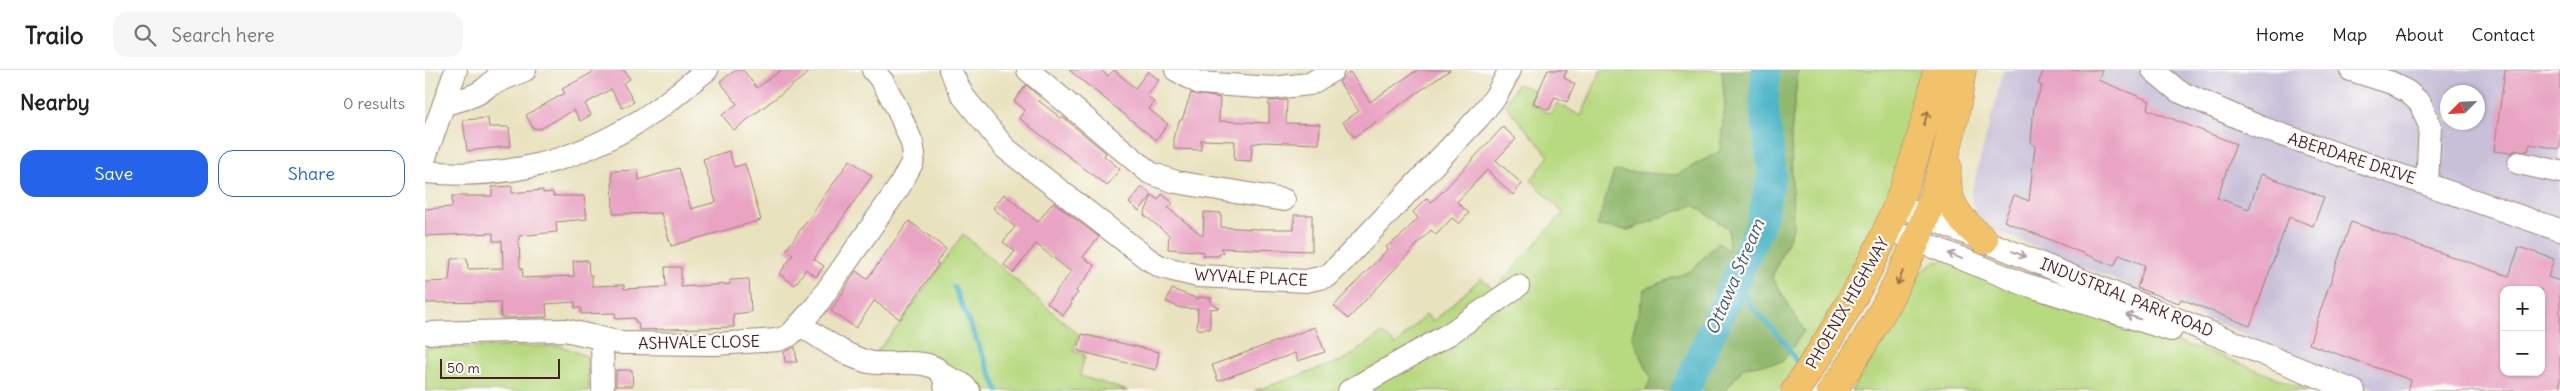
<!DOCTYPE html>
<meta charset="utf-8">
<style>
body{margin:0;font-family:Delius,sans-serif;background:#f6f6f6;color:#222}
.controls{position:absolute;right:15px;bottom:15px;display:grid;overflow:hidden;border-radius:10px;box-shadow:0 1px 4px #0004}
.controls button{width:45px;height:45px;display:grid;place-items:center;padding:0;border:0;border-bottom:1px solid #e0e0e0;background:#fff;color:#222;font:25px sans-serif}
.compass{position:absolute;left:2015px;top:15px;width:45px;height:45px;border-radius:50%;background:#fff;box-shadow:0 1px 4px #0004;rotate:246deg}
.scale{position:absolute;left:15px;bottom:12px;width:120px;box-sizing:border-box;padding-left:5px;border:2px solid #4a1f2b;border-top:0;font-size:14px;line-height:18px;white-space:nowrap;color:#4a1f2b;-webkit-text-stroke:4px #fdfcf7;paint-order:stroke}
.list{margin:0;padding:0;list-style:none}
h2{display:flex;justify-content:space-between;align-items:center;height:65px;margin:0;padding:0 20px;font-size:21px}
h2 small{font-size:16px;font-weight:400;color:#767676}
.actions{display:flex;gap:10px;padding:15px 20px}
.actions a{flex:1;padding:11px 0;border:1px solid #2563eb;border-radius:15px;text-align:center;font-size:18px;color:#2563eb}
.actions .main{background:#2563eb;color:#fff}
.icon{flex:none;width:28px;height:28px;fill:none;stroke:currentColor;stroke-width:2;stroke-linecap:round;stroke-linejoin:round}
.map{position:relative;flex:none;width:2135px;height:321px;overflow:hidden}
header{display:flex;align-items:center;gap:30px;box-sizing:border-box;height:70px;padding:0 25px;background:#fff;border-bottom:1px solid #e0e0e0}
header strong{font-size:24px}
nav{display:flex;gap:28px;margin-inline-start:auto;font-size:18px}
.search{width:350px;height:45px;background:#f6f6f6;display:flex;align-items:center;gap:12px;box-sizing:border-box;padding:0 18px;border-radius:15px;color:#767676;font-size:19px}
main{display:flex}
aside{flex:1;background:#fff}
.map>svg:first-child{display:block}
.industrial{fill:#c8bfd8;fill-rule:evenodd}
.green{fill:#b7d980;stroke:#807c56}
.forest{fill:#91b96e;stroke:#6e6c4c}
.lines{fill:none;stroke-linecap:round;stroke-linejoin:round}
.stream{stroke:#4ab4c7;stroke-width:5}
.river{stroke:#4ab4c7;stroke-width:29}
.building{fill:#e9a4c4;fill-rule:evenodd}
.minor-casing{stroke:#9a8075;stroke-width:24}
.major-casing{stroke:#9a8075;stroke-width:29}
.minor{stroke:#fff;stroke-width:22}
.major{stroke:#f2c26a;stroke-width:28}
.oneway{stroke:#9e704a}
.oneway2{stroke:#ae9aa0}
.labels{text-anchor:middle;stroke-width:4.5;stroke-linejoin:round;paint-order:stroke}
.street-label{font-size:16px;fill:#4a1f2b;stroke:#fdfcf7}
.water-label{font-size:18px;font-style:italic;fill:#4a5b69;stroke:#fdfcf7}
</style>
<header>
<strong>Trailo</strong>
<div class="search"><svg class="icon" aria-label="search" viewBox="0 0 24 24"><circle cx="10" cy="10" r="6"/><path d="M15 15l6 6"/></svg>Search here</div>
<nav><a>Home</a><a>Map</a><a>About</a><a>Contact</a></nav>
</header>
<main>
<aside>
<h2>Nearby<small>0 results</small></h2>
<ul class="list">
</ul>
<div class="actions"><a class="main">Save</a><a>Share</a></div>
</aside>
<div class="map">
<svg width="2135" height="321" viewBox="0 0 2135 321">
<rect width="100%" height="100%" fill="#fdfcf7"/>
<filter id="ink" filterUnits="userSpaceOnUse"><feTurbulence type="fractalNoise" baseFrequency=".02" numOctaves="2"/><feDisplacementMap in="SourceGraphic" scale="10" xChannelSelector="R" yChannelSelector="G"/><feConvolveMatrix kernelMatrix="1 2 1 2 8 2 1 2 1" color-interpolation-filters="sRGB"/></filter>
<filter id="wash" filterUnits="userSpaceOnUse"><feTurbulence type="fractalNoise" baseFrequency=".0096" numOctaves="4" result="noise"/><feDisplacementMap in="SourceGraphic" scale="20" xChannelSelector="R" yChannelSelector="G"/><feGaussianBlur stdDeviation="1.12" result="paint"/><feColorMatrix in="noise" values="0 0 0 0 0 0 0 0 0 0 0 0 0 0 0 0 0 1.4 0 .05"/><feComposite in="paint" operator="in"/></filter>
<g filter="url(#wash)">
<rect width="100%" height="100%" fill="#e9e2bf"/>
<path class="industrial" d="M1579,0H2135V321H1955L1564,157L1552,146L1548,139L1546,123ZM2022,22H2052V52H2022ZM2079,220H2116V302H2079Z"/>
<g class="green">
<path d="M1176,0H1297L1300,35L1295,81L1252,105L1172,155L1203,160L1269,135L1304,159V182L1293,172L1266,201L1220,219L1207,266L1226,308L1221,321H829L919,290L958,263L971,275L1001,244L1009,251L1056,208L1069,220L1138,143L1106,110L1124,86L1080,35L1092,14L1109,20L1106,33L1125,44L1132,33L1156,46Z"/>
<path d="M1373,0H1499L1495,30L1452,160L1392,263L1353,321H1300L1319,297L1357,291L1379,261L1347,207L1367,161L1366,64Z"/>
<path d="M538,164L654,265L648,281L660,285L655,306L703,321H534L529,300L512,287L450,284L477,251Z"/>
<path d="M1527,191L1715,260L1804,289L1884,321H1426L1469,255L1496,202L1509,192Z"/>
<path d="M136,276L163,287L164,321H0V278Z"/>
</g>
<path class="forest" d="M1297,0H1373L1366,64L1368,158L1347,207L1379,261L1357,292L1319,297L1300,321H1221L1226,308L1207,266L1220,219L1266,201L1293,172L1304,181V159L1269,135L1203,160L1172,156L1189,101L1252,105L1295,81L1300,35Z"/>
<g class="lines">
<g class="stream">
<path d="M1312,207L1326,236L1361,274L1372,293"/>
<path d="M529,217L573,321"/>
</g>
<path class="river" d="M1260,321L1335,155L1347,103L1339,35L1341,0"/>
</g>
<g id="blocks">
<g class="building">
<path d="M172,0H199L205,9L198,13L209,32L197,38L186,19L160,34L166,45L155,51L149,40L115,59L108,58L101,45L140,23L137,19Z"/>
<path d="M311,0H318L332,18L356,0H387L309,60L297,45L312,34L295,11Z"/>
<path d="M644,0H676L683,6L689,0L710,18L723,1L734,10L722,26L729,32L724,39L743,54L731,70Z"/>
<path d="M992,0H1025L929,67L918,52L934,41L914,12L925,2L945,32Z"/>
<path d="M1123,0H1142L1139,8L1150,14L1142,32L1130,27L1124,40L1108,33Z"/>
<path d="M1619,0H1677L1673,10L1725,31L1722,39L1811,74L1792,128L1824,139L1836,104L1899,127L1888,156L1864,147L1825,256L1756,229L1754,233L1712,218L1720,195L1694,185L1689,196L1579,151L1589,125L1604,131L1610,76L1606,73L1609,36L1617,16L1613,14Z"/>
<path d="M2080,0H2135V79L2105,74L2103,81L2091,80L2085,83L2069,81Z"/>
<path d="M601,15L616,28L614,31L636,48L638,47L681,83L679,86L695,99L682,116L594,48L600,40L589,31Z"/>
<path d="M766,23L795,28L794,51L844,53V31L862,30L861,53L895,54L894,74L838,72L827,74L826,91L809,90L810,71L776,70V80L749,79V64L755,50H757Z"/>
<path d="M63,48L64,57H84L86,76L42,81L38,50Z"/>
<path d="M1078,57L1091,69L1071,90L1097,114L1088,125L1062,100L1032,132L1044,143L1034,154L1027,148L1011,165L1006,160L923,249L909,236L963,179L961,177L977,165L993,148L988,142L1002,128L1006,132L1017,122Z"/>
<path d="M304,81L309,97L320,94L336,150L246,176L236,143L188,144L187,101L213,100L214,110L254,98L266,139L291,132L278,89Z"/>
<path d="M425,90L447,106L389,189L399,196L391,207L381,199L370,215L354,204L368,185L361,180Z"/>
<path d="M87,116V123L118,120V123L128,122V126H159L162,149L131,152L132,162L94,166L95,198H97L98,208L149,206L148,191L163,190L164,205H167V216L199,215V219L241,217L240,197H256V217L305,214V210L324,209L326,242L308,244L309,257L214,260L213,252H210V248L191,249L190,243L156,244V238H150V232L121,234L122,247L76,248L75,232L0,233V212L24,211L26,189L42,188L43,199L78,198L77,171H68V163L0,166V139L27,137V126H67V117Z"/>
<path d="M717,117L727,125L714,141L704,133Z"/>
<path d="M579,124L613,152L628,132L674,167L658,187L670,196L651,221L653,223L645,232L647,234L638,245L622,233L646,202L611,174L588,203L579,195L590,181L578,172L590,157L568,138Z"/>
<path d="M737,124L748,133L743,138L778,166L779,142L796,143V157L831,159H869V145H887V181L795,178L799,183H795L794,186H778L779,182L771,181L743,179L744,165L719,145L727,125L733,130Z"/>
<path d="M484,151L521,179L511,193L514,194L475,249L449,231L431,258L406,241L431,201L442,209Z"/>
<path d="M1926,152L2084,206L2094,177L2129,189L2123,207L2135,211V321H1983L1986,310L1884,274ZM2079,220H2116V302H2079Z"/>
<path d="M747,219L773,229V227L786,228V234L795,238L785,239V259H772L773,239L756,238L741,232Z"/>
<path d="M890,257L900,282L873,291L870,283L793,311L787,295Z"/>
<path d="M657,264L734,282L731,300L653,281Z"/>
<path d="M370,277L372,292H360L359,282Z"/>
<path d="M191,300H207L208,316H191Z"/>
</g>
</g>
</g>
<g filter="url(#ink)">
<use href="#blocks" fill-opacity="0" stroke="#9a8075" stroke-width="1"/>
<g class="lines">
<defs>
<g id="minor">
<path d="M525,0L538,26L580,78L723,189L736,197L773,206L881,211L903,206L919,190L1054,47L1071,26L1085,0"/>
<path d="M603,0L725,103L751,112L859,130"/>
<path d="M751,0L774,13L847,18L885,14L908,0"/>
<path d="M1728,0L1753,21L1837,58L2135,160"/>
<path d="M1926,0L1967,13L1983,22L1995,33L2005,56L2002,113"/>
<path d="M67,14L100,0"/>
<path d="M19,34C46,28 61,24 77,0"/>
<path d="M0,87L31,0"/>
<path d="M2094,93L2135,102"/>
<path d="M0,102C89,110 162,89 234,38C251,26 266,12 282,0"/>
<path d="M1474,136L1929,321"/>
<path d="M1464,159L1596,213L1746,260"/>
<path d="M375,255C397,268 419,286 444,292C462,297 508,285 518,306C520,310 520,316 521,321"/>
<path d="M0,263L140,260L197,273L290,274L353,270L365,265L391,236L474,117L487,93L489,84L487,73L472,38L458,12L448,0"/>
<path d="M177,269L178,321"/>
<path d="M518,305L537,314L544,321"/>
<path d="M924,321L1024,264L1093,216"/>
</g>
<g id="major">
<path d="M1522,95C1520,133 1531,146 1559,170"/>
<path d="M1370,321C1440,217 1488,124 1512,0"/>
<path d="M1407,321C1475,226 1523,116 1537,0"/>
</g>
</defs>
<use href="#minor" class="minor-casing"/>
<use href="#major" class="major-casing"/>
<use href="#minor" class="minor"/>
<use href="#major" class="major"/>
</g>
<defs><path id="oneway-shaft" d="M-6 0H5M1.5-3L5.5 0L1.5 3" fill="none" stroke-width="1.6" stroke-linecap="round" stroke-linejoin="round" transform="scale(1.25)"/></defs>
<g class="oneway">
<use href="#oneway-shaft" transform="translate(1501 48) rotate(-74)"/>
<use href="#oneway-shaft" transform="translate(1475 208) rotate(113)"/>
</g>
<g class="oneway2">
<use href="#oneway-shaft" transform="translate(1594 184) rotate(22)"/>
<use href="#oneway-shaft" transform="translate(1530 186) rotate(-158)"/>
<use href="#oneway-shaft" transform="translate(1708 247) rotate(-162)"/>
</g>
</g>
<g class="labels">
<g class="street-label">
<text transform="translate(1927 88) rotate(18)" y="6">ABERDARE DRIVE</text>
<text transform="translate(826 207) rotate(3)" y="6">WYVALE PLACE</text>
<text transform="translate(1702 227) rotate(22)" y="6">INDUSTRIAL PARK ROAD</text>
<text transform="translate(1422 233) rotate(-60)" y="6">PHOENIX HIGHWAY</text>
<text transform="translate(274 272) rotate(-1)" y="6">ASHVALE CLOSE</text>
</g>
<g class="water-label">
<text transform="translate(1310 207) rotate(-67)" y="6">Ottawa Stream</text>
</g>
</g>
</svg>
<div class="controls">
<button>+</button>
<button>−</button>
</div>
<svg class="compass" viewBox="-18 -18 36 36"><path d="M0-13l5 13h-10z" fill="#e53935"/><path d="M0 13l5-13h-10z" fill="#767676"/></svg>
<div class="scale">50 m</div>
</div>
</main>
